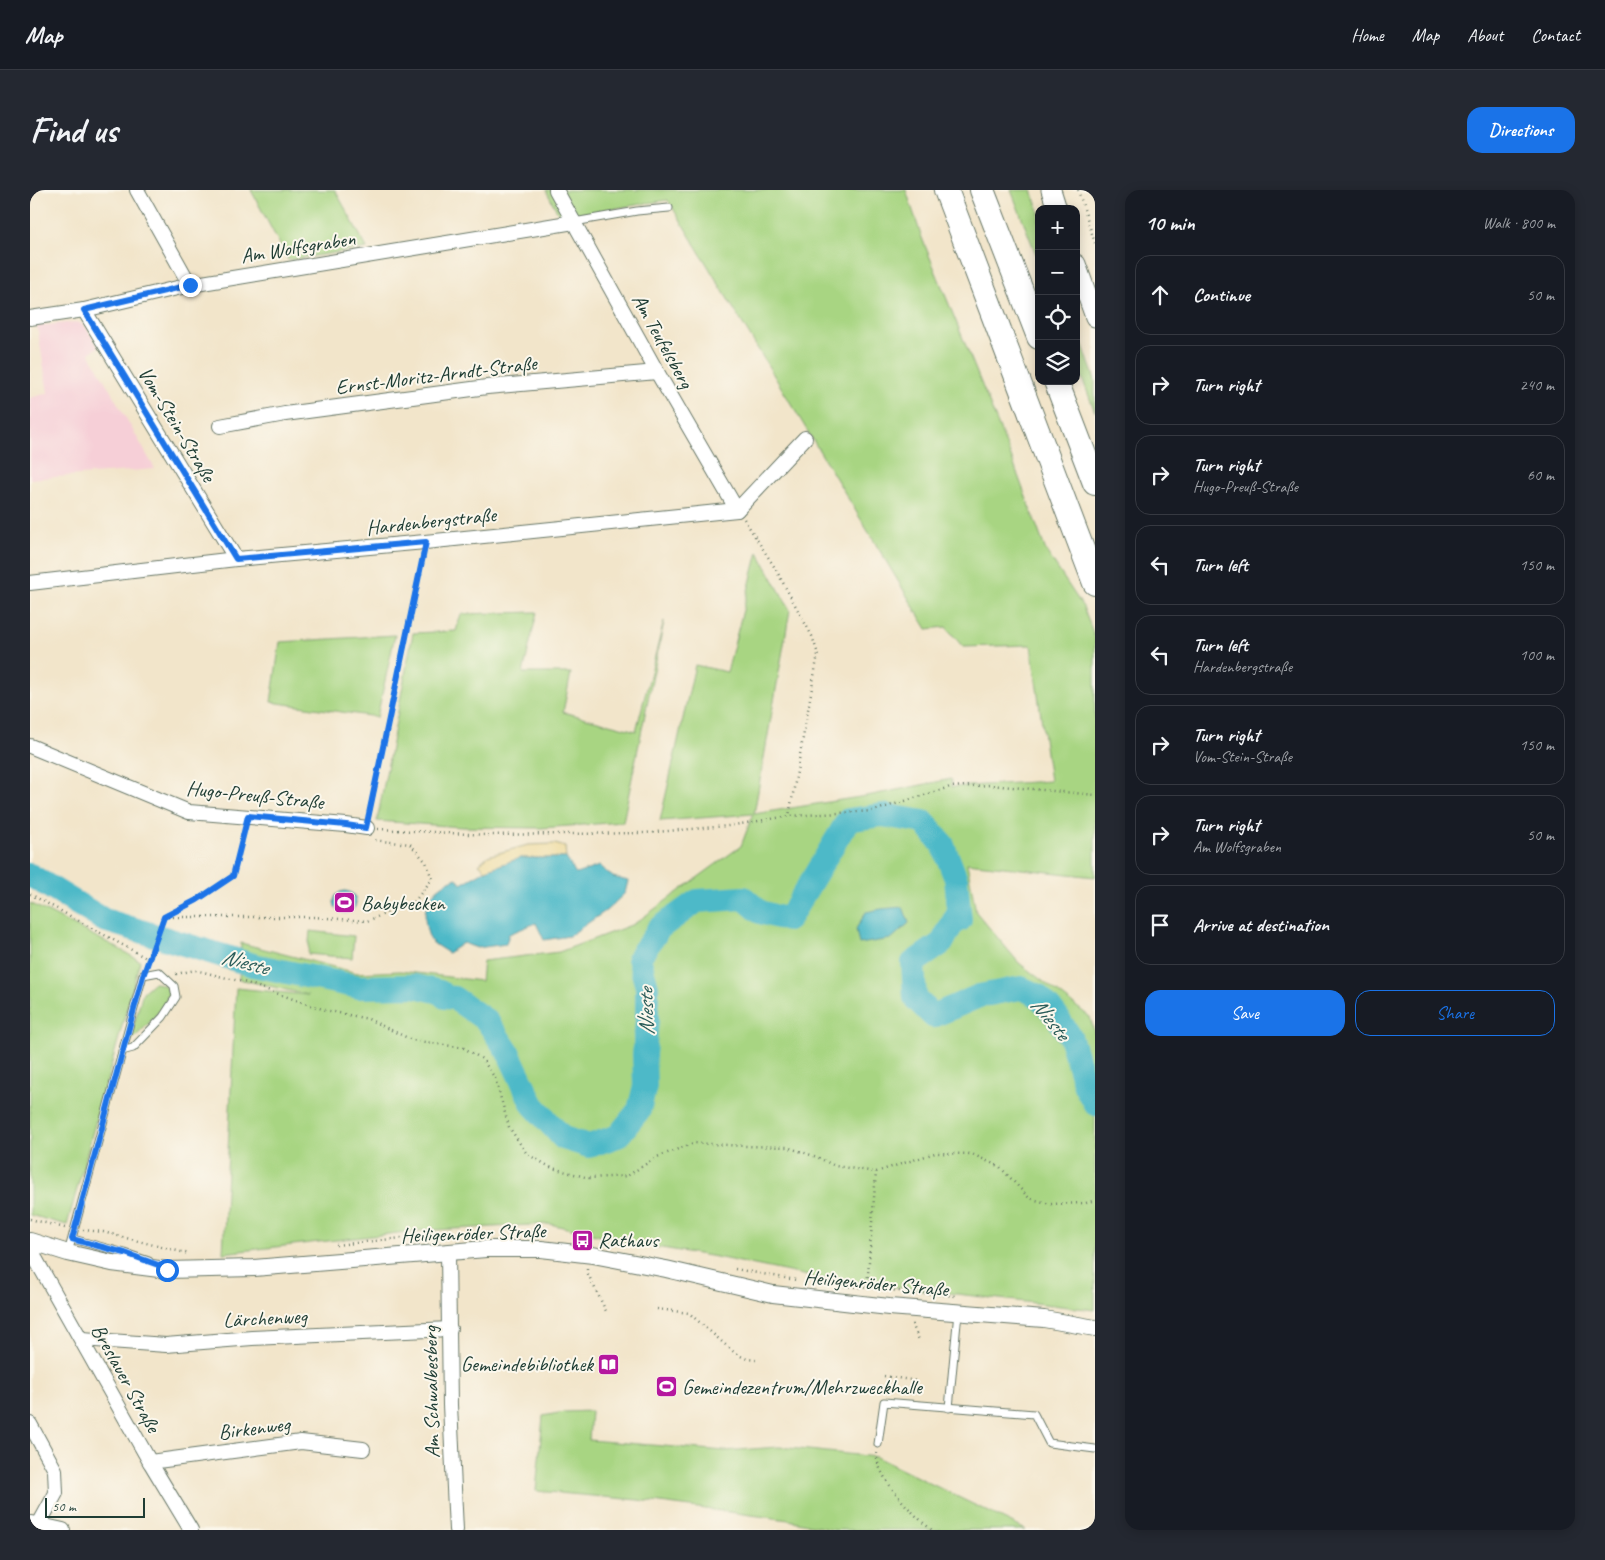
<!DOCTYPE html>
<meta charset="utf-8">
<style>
body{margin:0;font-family:Caveat,sans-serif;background:#242831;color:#f1f3f6}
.controls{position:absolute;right:15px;top:15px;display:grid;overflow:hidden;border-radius:10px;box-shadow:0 2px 12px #0003}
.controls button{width:45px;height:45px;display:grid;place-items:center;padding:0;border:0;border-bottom:1px solid #363941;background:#171b24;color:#f1f3f6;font:25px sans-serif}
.scale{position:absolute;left:15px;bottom:12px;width:100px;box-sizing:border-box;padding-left:5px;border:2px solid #1f3d34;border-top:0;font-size:14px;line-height:18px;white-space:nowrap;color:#1f3d34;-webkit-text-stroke:4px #fbf7ec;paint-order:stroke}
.stop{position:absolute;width:15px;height:15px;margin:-11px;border:4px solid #1a73e8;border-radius:50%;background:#fff}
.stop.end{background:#1a73e8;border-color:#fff;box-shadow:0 1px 5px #0008}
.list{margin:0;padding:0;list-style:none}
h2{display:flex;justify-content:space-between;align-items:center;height:65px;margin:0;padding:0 20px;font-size:21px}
h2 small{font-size:16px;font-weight:400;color:#9ea1a6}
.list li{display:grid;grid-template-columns:32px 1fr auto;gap:15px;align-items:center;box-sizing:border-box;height:80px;margin:0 10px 10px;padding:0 10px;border:1px solid #363941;border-radius:15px}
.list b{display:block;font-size:19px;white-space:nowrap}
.list p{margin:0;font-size:16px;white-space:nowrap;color:#9ea1a6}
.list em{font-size:16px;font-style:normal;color:#9ea1a6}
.actions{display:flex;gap:10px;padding:15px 20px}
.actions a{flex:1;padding:11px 0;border:1px solid #1a73e8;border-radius:15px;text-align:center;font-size:18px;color:#1a73e8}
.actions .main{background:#1a73e8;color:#fff}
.icon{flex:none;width:28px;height:28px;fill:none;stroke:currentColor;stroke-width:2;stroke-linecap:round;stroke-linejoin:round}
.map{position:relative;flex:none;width:1065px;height:1340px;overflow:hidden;border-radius:15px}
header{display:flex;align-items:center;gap:30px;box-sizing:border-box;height:70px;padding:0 25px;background:#171b24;border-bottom:1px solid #363941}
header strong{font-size:24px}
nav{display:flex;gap:28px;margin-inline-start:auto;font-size:18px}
.intro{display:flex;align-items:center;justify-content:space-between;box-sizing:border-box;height:120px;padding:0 30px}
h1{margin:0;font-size:35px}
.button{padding:12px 22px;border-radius:15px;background:#1a73e8;color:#fff;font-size:18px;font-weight:700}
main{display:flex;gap:30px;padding:0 30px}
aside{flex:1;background:#171b24;border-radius:15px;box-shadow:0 2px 12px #0003}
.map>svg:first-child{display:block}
.built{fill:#f6cfd7}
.green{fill:#a8d582;stroke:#64895b}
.sand{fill:#eeda9e;stroke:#868c69}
.water{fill:#4db9c8;stroke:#367b7e}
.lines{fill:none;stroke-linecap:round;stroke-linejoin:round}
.river{stroke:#4db9c8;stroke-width:24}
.service-casing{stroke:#697868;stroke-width:9}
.minor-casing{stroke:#697868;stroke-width:16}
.tertiary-casing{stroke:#697868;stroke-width:18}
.secondary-casing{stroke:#697868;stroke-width:21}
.motorway-casing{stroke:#697868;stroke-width:26}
.path{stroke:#697868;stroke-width:2.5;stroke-dasharray:1 4;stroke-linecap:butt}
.service{stroke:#fff;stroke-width:7}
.minor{stroke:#fff;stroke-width:14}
.tertiary{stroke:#fff;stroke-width:16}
.secondary{stroke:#fff;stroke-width:19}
.motorway{stroke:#fff;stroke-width:24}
.route{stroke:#1a73e8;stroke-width:6}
.labels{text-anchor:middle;stroke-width:4;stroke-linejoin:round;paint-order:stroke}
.street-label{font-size:21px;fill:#1f3d34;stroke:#fbf7ec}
.poi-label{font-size:21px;fill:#1f3d34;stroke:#fbf7ec;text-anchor:start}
.water-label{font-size:22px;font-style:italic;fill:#2a5c59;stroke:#fbf7ec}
</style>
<header>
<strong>Map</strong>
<nav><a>Home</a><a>Map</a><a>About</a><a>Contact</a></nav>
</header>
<div class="intro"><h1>Find us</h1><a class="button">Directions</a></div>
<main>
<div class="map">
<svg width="1065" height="1340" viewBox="0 0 1065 1340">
<rect width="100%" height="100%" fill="#fbf7ec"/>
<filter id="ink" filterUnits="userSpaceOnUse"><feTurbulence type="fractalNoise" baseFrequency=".02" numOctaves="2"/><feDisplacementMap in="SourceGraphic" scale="10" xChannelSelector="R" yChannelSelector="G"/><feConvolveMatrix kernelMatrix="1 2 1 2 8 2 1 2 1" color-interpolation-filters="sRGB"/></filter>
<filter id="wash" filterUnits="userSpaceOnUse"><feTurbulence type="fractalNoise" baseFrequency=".0096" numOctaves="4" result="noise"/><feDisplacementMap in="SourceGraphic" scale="20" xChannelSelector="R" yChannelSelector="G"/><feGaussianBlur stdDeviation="1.12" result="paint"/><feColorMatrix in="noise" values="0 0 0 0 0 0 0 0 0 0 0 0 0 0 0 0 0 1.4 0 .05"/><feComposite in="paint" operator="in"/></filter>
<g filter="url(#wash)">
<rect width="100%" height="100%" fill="#f2e5ca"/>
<path class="built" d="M46,132L50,133L57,139L68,157L59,163L125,279L0,289V208L18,203L7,136Z"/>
<g class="green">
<path d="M221,0H305L337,58L258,70Z"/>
<path d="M516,0H876L892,48L980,264L1016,361L1053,417L1065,448V687L937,673L946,722L989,773L1060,827L1065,845V1120L788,1088L686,1067L596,1052L520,1034L385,1041L193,1063L206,798L278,805L209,789L211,753L327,783L370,781L451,791L453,771L529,762L604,734L711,656L723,624L630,631L665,475L697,482L728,362L760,420L724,624L842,605L921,589V597L1020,591L1001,455L933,457L916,437L897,439L638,10L530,27Z"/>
<path d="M981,0H1002L1009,21V72Z"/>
<path d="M1046,136L1065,190V222L1046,172Z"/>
<path d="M507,422L493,483H541L533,522L606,541L634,431L593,632L511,638L432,637L347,631L383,443L426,441L431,424Z"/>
<path d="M365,445L347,527L241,512L250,452Z"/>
<path d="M0,713L84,756L110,771L37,1035L0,1025Z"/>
<path d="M280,741L324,746L322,768L278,764Z"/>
<path d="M123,793C163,794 112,840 103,849H100L113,802Z"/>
<path d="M561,1221L559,1250L695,1261L749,1257L846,1267L996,1340H804L759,1330L608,1310L506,1301L513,1226L534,1222Z"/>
</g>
<path class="sand" d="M525,654L535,657L536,668H490L456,680L449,674L458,666L498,655Z"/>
<g class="water">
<path d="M490,668H536L546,684L569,676L583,687L598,691L595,703L577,720L539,746L514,750L506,733L479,744L476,754L447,758L433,753L418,763C413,759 406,756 401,751C399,748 398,744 397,740C390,715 403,696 427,688L431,694L456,680Z"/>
<circle cx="315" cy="712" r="11"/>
<path d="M873,717L879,733L861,749L829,754L826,739L836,722L851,719Z"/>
</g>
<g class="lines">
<path class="river" d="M0,685L74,730L223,775L329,797L385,796L410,802L415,807L424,808L457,831L478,862L503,915L533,948L559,956L588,946L609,920L615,896L614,865L617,830V797L609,768C614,758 624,750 628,739L667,711L714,708L730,722L758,730L818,630L852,625L894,632L913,655L926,689L930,730L928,723L912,753L883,773L885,808L903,826L949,806L991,798L1007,805L1025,824L1040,846L1055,896L1065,914"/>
</g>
</g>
<g filter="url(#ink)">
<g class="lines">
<defs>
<g id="service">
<path d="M544,32L607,21L639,18"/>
<path d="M43,1049L95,1063L119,1071"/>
<path d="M38,1063L113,785L129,782L144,796L146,807L133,827L103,858L92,861"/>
<path d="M919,1218L928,1122"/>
<path d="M848,1254L854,1212L1004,1224L1019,1253L1065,1259"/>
</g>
<g id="minor">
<path d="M107,0L160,95"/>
<path d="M526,0L627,182L707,320"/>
<path d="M54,120L206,369"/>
<path d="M0,128L54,120L160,95L544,32"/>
<path d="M190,236L255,224L457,197L627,182"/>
<path d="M0,393L206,369L395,352L707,320L775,248"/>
<path d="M0,556L159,622L316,635L337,638"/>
<path d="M3,1053L5,1068L120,1272L161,1340"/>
<path d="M418,1062L420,1215L426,1340"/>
<path d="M52,1149L136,1155L222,1148L420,1139"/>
<path d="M0,1234L25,1280L26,1303L9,1334"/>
<path d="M120,1272L271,1252L333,1259"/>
<path d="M2,1333L33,1340"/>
</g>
<path id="tertiary" d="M0,1051L38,1063L82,1073L137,1080L224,1078L456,1059H511L563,1065L636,1079L743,1104L859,1117L1014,1129L1065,1138"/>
<g id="secondary">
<path d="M1021,0L1027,19"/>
<path d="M1046,74L1065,127"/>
</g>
<g id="motorway">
<path d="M916,0L1065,393"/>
<path d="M952,0L1009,147"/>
<path d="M1026,191L1065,293"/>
</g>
</defs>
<use href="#service" class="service-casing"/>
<use href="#minor" class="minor-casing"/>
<use href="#tertiary" class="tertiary-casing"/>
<use href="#secondary" class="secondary-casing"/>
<use href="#motorway" class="motorway-casing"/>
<g class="path">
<path d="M1048,0L1065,53"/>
<path d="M714,329L745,378L782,446L788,464L759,626"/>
<path d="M339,625L393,366"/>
<path d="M348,639L456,645L614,643L698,636L759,626L843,621L920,597L961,595L1065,605"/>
<path d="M0,704L118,769L116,775"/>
<path d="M133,727H283L337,731L384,712L402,689L396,672L380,654L342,650"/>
<path d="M118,769L133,727L167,710L203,686L215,640"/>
<path d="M146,784L165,780L217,793L295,820L338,829L382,850L434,858L452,869L465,888L479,937L497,964L522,978L559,988L597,986L627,967L664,953L715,956L757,957L787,967L805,976L846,982L905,963L942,964L970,977L999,1008L1020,1014L1056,1013L1065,1010"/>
<path d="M0,1029L35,1038"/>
<path d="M53,1040L73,1042L159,1064"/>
<path d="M306,1055L381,1047L433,1045"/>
<path d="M557,1079V1082L576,1121"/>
<path d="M705,1079L766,1090"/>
<path d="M804,1095L925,1106"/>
<path d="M837,1097L846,982"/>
<path d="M627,1119L659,1123L706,1164L717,1169L726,1170"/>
<path d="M882,1134L890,1152"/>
<path d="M854,1186L888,1191"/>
<path d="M847,1263C844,1285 885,1327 902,1340"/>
</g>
<use href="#service" class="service"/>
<use href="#minor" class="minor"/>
<use href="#tertiary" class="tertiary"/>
<use href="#secondary" class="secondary"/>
<use href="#motorway" class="motorway"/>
</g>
</g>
<g class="lines" filter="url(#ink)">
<path class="route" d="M137,1080L131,1076L95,1063L42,1049L113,786L134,727L167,710L203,686L218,626L316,635L336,638L396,352L206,369L54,120L160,95"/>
</g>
<defs>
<symbol id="stadium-square" viewBox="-11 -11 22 22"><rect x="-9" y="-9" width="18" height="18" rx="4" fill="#b5179e" stroke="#fbf7ec"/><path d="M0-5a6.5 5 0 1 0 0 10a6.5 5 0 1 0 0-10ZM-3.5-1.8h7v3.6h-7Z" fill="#fff"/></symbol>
<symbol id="bus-square" viewBox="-11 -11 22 22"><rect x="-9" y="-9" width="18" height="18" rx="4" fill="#b5179e" stroke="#fbf7ec"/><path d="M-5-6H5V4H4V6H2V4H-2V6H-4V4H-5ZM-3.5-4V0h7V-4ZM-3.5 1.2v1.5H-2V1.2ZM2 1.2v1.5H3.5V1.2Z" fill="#fff"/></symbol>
<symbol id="library-square" viewBox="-11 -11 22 22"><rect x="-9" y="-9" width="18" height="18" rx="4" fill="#b5179e" stroke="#fbf7ec"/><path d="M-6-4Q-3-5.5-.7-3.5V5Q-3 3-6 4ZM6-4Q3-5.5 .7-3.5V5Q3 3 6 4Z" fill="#fff"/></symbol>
</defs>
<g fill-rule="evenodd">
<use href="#stadium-square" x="302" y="700" width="25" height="25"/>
<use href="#bus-square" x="540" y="1038" width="25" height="25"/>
<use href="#library-square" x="566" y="1162" width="25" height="25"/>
<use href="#stadium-square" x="624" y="1184" width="25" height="25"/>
</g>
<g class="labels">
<g class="street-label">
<text transform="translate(268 57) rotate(-9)" y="7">Am Wolfsgraben</text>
<text transform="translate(633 151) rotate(61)" y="7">Am Teufelsberg</text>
<text transform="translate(406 185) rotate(-7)" y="7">Ernst-Moritz-Arndt-Straße</text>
<text transform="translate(147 234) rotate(59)" y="7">Vom-Stein-Straße</text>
<text transform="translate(401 331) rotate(-6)" y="7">Hardenbergstraße</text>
<text transform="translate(225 605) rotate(6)" y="7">Hugo-Preuß-Straße</text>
<text transform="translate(443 1043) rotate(-2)" y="7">Heiligenröder Straße</text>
<text transform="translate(846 1093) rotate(5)" y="7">Heiligenröder Straße</text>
<text transform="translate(235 1128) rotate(-3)" y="7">Lärchenweg</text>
<text transform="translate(96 1188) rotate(61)" y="7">Breslauer Straße</text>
<text transform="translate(401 1202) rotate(-91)" y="7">Am Schwalbesberg</text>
<text transform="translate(224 1238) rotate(-7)" y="7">Birkenweg</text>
</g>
<g class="poi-label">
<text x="331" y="720">Babybecken</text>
<text x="568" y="1057">Rathaus</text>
<text x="563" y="1181" text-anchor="end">Gemeindebibliothek</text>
<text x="652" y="1204">Gemeindezentrum/Mehrzweckhalle</text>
</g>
<g class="water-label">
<text transform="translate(215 771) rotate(15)" y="8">Nieste</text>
<text transform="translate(615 822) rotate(-91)" y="8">Nieste</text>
<text transform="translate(1021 828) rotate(51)" y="8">Nieste</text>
</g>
</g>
</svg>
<div class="controls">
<button>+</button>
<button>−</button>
<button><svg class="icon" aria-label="locate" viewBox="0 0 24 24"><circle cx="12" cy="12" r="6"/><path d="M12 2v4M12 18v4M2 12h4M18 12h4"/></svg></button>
<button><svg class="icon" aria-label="layers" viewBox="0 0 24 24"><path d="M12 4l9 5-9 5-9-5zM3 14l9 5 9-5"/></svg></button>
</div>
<div class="scale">50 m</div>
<div class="stop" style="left:137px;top:1080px"></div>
<div class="stop end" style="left:160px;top:95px"></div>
</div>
<aside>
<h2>10 min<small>Walk · 800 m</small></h2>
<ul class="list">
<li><svg class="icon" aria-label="ahead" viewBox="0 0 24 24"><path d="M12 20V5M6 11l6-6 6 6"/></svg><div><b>Continue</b></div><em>50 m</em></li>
<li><svg class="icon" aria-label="right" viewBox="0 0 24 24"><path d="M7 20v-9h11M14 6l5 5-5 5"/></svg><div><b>Turn right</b></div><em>240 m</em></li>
<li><svg class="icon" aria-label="right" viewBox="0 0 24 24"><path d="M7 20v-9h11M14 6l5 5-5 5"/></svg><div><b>Turn right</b><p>Hugo-Preuß-Straße</p></div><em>60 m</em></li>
<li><svg class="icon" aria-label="left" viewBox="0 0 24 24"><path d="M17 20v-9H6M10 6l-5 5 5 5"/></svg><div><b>Turn left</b></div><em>150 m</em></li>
<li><svg class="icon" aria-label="left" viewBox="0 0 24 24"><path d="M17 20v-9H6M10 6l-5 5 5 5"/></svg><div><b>Turn left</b><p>Hardenbergstraße</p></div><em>100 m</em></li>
<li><svg class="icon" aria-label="right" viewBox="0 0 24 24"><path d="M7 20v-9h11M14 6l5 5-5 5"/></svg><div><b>Turn right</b><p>Vom-Stein-Straße</p></div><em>150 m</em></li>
<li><svg class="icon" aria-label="right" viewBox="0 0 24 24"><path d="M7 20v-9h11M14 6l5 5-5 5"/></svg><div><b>Turn right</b><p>Am Wolfsgraben</p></div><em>50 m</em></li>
<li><svg class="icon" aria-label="arrive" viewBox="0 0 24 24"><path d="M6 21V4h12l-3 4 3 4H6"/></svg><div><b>Arrive at destination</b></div></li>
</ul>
<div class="actions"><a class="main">Save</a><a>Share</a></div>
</aside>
</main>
